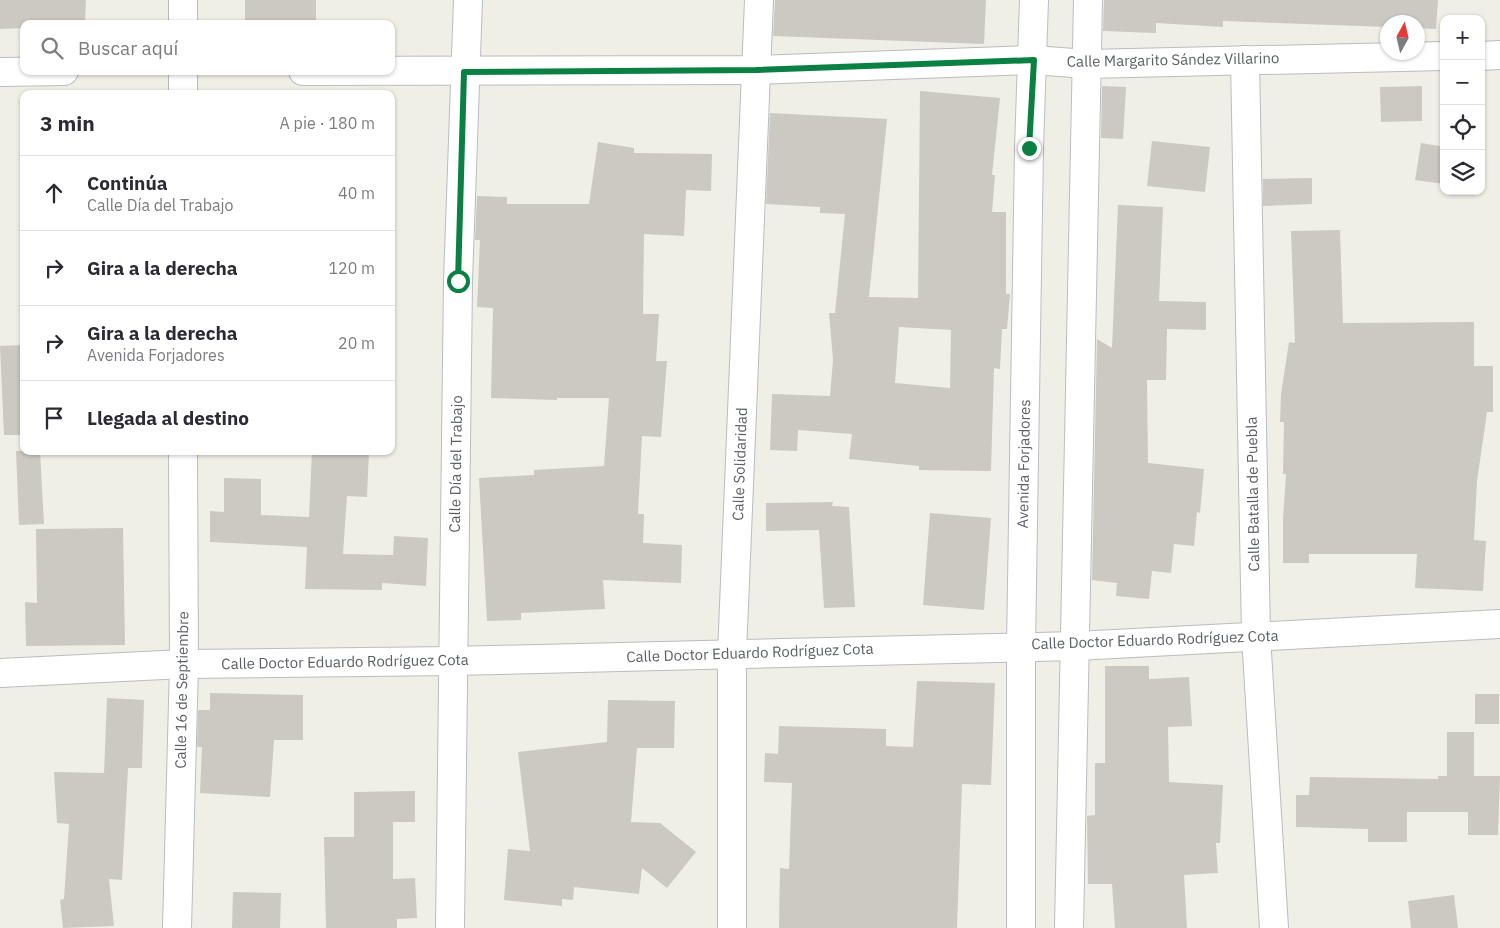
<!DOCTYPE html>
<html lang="es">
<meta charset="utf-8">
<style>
body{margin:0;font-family:"IBM Plex Sans",sans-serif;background:#f2f2f3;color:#2b2b33}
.controls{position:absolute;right:15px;top:15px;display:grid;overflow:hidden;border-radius:10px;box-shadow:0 1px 4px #0004}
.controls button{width:45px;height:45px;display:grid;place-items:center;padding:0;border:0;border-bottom:1px solid #e1e1e2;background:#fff;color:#2b2b33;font:25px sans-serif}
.compass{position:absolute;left:1380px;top:15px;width:45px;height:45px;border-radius:50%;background:#fff;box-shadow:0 1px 4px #0004;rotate:8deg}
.stop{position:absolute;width:15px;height:15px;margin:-11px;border:4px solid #0b8043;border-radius:50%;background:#fff}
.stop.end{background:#0b8043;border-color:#fff;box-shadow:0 1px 5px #0008}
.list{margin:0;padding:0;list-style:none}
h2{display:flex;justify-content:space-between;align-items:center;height:65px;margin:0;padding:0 20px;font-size:21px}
h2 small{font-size:16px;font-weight:400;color:#7c7c81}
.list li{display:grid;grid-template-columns:32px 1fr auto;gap:15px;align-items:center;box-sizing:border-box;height:75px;padding:0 20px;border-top:1px solid #e1e1e2}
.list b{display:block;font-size:19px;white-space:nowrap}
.list p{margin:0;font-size:16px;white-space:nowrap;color:#7c7c81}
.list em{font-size:16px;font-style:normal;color:#7c7c81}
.icon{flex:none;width:28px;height:28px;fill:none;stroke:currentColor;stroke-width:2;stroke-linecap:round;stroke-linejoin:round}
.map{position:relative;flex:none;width:1500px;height:928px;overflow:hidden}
.search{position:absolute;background:#fff;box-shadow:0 1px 4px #0004;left:20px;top:20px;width:375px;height:55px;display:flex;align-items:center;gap:12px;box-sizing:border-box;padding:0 18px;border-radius:10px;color:#7c7c81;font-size:19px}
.panel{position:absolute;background:#fff;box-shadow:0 1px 4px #0004;left:20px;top:90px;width:375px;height:365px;border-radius:10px}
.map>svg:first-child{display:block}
.building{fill:#cbc9c2;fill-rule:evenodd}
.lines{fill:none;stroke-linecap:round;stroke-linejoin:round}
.street-casing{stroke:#b9bcc1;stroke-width:30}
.secondary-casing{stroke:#babdc4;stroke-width:30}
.street{stroke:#fff;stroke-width:28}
.secondary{stroke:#fff;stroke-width:28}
.route{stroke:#0b8043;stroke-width:6}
.labels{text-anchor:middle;stroke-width:4;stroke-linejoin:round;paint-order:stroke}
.street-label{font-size:15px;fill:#5c6066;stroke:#fff}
</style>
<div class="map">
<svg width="1500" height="928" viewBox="0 0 1500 928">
<rect width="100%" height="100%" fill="#f0efe5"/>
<g class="building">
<path d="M0,0H86L85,24H24V28L0,29Z"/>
<rect x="245" y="0" width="71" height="24"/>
<path d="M775,0H986L984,44L773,36Z"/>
<path d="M1104,0H1438L1436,29L1418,28V22H1388V27L1223,21V27L1156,23V33L1103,31Z"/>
<path d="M1102,86L1126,87L1123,139L1101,138Z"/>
<path d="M1422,86V121L1381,122L1380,87Z"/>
<path d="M920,91L1000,98L992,175H995L992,212H1006V294H1010L1007,329H1002L1000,369L994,368L991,471L919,470V466L849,459L852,434L798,430L797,451L770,450L772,394L830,396L833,360L829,313H835L845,214L820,213V207L766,204L770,113L887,119L869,297L918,298ZM899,327L951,330L950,388L895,383Z"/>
<path d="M1152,141L1210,147L1205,192L1147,186Z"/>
<path d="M598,142L634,148V153L712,154L711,191L686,190L684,236L644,234L643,314H659L656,361H667L661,437L642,436L638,514H644L643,543L682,545L681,583L603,580L605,609L521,613V620L487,621L479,478L534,475V470L604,466L609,398H557V400L491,398L493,308L477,307L480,240H475L477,196L507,197V204H589Z"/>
<path d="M1421,143L1444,147V184L1415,180Z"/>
<path d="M1312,178V204L1263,206V179Z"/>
<path d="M1118,205L1163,207L1159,301L1206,302V330L1167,329L1166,380H1147L1148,463L1204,469L1200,513L1197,512L1194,546L1174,544L1171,573L1152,571L1149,599L1116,596L1117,583L1092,580L1097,339L1112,348Z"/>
<path d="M1340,230L1343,323L1474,322V366H1493V412H1487L1477,481L1474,540L1486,541L1483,591L1415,588L1417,554H1309V563H1283V519L1286,474H1283L1284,422H1280L1281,394L1289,342L1295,343L1291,231Z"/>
<path d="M24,345V435H4L0,346Z"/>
<path d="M16,451H40L44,524L19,525Z"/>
<path d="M312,451H369L367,497L347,496L343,554L393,555L394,536L428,538L426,586L382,583V590L305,589L307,547L210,542V511L224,512V478L261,479V515L309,517Z"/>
<path d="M833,502L832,506L849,507L855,607L824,608L819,530L766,531V503Z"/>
<path d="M930,513L991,518L984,610L923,605Z"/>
<path d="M123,528L125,645L26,646L25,602L37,603L36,529Z"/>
<path d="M1105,666H1149V679L1189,677L1192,726L1168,727L1169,782L1223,785L1220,843H1216L1218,873L1184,875L1187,928H1115L1112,884H1088L1087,816L1095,815V763H1105Z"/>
<path d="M917,681L995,683L991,785L962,784L957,928H779L780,868L789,869L792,783L764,782L765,753L778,754L779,726L886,729V746L913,747Z"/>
<path d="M210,693L303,695V740H274L270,797L200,793L202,747H197L198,710H210Z"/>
<rect x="1475" y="694" width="24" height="30"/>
<path d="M107,698L144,700L142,768H128L122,880L109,879L114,926L63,928L60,900L64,899L69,824L57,823L54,772L104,773Z"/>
<path d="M608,700L675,701L674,748H637L631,822L660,823L696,852L667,888L642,868L639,894L574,887L573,900L562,899V906L504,900L508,849L530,851L518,752L607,742Z"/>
<path d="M1447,732H1474V776H1500L1498,835H1468V812H1407V842H1368V829L1296,827V795H1309L1310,777L1438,779V776H1447Z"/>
<path d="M415,791V822H393V879L415,878L417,918L397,919V928H326L324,837H354V792Z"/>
<path d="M233,892L281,893L280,928H232Z"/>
<path d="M1454,895L1458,928H1411L1408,901Z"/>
</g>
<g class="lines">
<defs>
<g id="street">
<path d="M183,24V0"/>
<path d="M1481,56L1500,55"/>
<path d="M1245,60L1256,636L1274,928"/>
<path d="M183,71V94"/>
<path d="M303,71L756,70L1033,60L1087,64L1444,56"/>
<path d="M0,72L64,71"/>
<path d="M0,673L184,664L453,661L1076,646L1500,624"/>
<path d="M177,928L184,664L183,451"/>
<path d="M450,928L458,281L468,0"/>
<path d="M732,928V654L759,0"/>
</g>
<g id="secondary">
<path d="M1021,928V646L1029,148L1034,0"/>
<path d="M1069,928L1088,0"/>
</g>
</defs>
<use href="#street" class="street-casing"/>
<use href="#secondary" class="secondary-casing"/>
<use href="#street" class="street"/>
<use href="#secondary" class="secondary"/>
</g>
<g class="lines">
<path class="route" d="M458,281L464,72L756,70L1034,60L1029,148"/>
</g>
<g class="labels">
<g class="street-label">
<text transform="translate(1173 60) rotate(-1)" y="5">Calle Margarito Sández Villarino</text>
<text transform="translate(456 464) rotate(-89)" y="5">Calle Día del Trabajo</text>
<text transform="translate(740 464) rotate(-88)" y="5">Calle Solidaridad</text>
<text transform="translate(1024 464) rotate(-89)" y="5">Avenida Forjadores</text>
<text transform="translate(1253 494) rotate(-91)" y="5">Calle Batalla de Puebla</text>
<text transform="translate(1155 640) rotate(-2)" y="5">Calle Doctor Eduardo Rodríguez Cota</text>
<text transform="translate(750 653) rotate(-2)" y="5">Calle Doctor Eduardo Rodríguez Cota</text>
<text transform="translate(345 662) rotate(-1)" y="5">Calle Doctor Eduardo Rodríguez Cota</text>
<text transform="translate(182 690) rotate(-89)" y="5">Calle 16 de Septiembre</text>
</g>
</g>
</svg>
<div class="controls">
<button>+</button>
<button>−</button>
<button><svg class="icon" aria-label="locate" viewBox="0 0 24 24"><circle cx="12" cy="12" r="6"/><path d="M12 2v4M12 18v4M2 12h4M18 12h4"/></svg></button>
<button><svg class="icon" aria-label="layers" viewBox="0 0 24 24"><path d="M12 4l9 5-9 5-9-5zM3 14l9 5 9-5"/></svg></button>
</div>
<svg class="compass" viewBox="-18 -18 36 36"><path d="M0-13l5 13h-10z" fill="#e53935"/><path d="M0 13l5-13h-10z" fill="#7c7c81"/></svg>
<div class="stop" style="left:458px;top:281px"></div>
<div class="stop end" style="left:1029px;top:148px"></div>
<div class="search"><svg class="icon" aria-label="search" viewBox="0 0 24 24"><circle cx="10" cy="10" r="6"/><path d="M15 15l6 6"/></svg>Buscar aquí</div>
<section class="panel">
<h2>3 min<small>A pie · 180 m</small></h2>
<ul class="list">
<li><svg class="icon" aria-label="ahead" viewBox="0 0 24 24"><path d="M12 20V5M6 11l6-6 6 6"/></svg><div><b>Continúa</b><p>Calle Día del Trabajo</p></div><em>40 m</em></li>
<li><svg class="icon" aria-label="right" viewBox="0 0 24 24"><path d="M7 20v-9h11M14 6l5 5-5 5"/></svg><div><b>Gira a la derecha</b></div><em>120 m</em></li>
<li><svg class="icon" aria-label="right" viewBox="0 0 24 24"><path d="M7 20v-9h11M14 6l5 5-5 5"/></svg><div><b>Gira a la derecha</b><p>Avenida Forjadores</p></div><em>20 m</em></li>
<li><svg class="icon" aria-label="arrive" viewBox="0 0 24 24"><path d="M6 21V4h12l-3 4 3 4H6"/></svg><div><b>Llegada al destino</b></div></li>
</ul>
</section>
</div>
